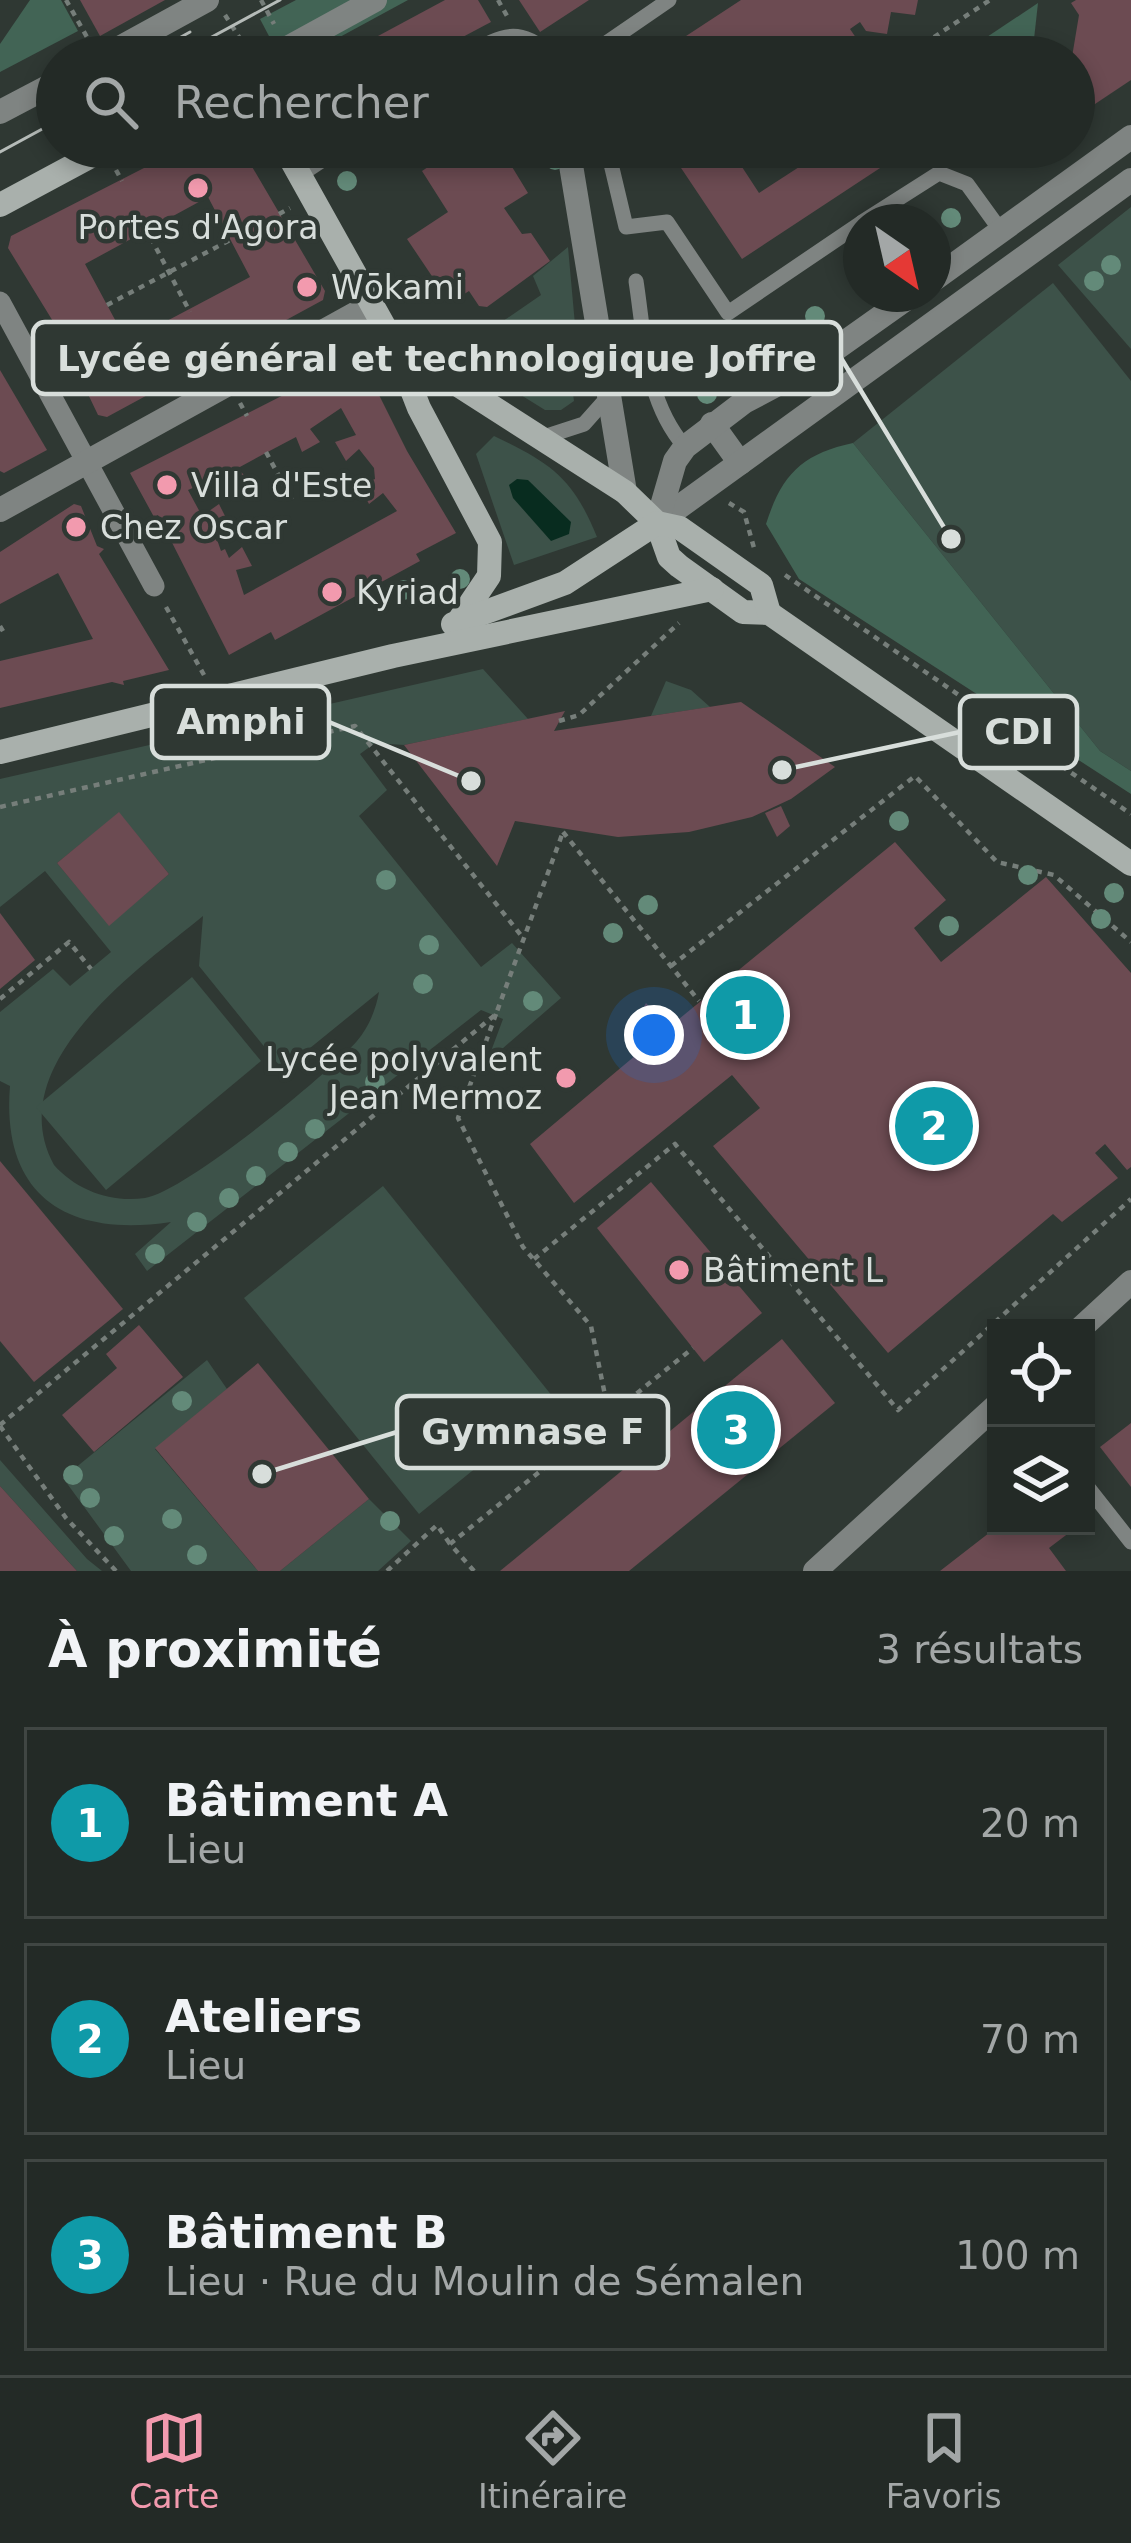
<!DOCTYPE html>
<html lang="fr">
<meta charset="utf-8">
<style>
body{margin:0;font-family:"DejaVu Sans",sans-serif;background:#2f3632;color:#f1f3f6}
.controls{position:absolute;right:36px;bottom:36px;display:grid;overflow:hidden;border-radius:0px;box-shadow:0 6px 18px #0003}
.controls button{width:108px;height:108px;display:grid;place-items:center;padding:0;border:0;border-bottom:3px solid #404643;background:#232a26;color:#f1f3f6;font:60px sans-serif}
.compass{position:absolute;left:843px;top:204px;width:108px;height:108px;border-radius:50%;background:#232a26;box-shadow:0 6px 18px #0003;rotate:146deg}
.you{position:absolute;left:654px;top:1035px;width:42px;height:42px;margin:-30px;border:9px solid #fff;border-radius:50%;background:#1a73e8;box-shadow:0 0 0 18px #1a73e833}
.badge{display:grid;place-items:center;width:78px;height:78px;border-radius:50%;background:#f29aae;color:#fff;font-size:39px;font-weight:700}
.pin{position:absolute;translate:-50% -50%;border:6px solid #fff;box-shadow:0 3px 12px #0006}
.list{margin:0;padding:0;list-style:none}
h2{display:flex;justify-content:space-between;align-items:center;height:156px;margin:0;padding:0 48px;font-size:51px}
h2 small{font-size:39px;font-weight:400;color:#a3a7a7}
.list li{display:grid;grid-template-columns:78px 1fr auto;gap:36px;align-items:center;box-sizing:border-box;height:192px;margin:0 24px 24px;padding:0 24px;border:3px solid #404643;border-radius:0px}
.list b{display:block;font-size:45px;white-space:nowrap}
.list p{margin:0;font-size:39px;white-space:nowrap;color:#a3a7a7}
.list em{font-size:39px;font-style:normal;color:#a3a7a7}
.icon{flex:none;width:66px;height:66px;fill:none;stroke:currentColor;stroke-width:2;stroke-linecap:round;stroke-linejoin:round}
.map{position:relative;flex:none;width:1131px;height:1571px;overflow:hidden}
.search{position:absolute;background:#232a26;box-shadow:0 6px 18px #0003;left:36px;right:36px;top:36px;height:132px;display:flex;align-items:center;gap:30px;box-sizing:border-box;padding:0 42px;border-radius:66px;color:#a3a7a7;font-size:45px}
.sheet{height:804px;background:#232a26}
nav{display:flex;justify-content:space-around;align-items:center;box-sizing:border-box;height:168px;border-top:3px solid #404643;background:#232a26;font-size:33px;color:#a3a7a7}
nav a{display:grid;justify-items:center;gap:6px}
nav .on{color:#f29aae}
.map>svg:first-child{display:block}
.green{fill:#3d5249;fill-rule:evenodd}
.forest{fill:#426455}
.water{fill:#082c1f}
.building{fill:#6c4b52;fill-rule:evenodd}
.lines{fill:none;stroke-linecap:round;stroke-linejoin:round}
.path{stroke:#767e7a;stroke-width:4.5;stroke-dasharray:6 6;stroke-linecap:butt}
.service{stroke:#7f8482;stroke-width:15}
.pedestrian{stroke:#7f8482;stroke-width:21}
.minor{stroke:#7f8482;stroke-width:24}
.tertiary{stroke:#7f8482;stroke-width:24}
.secondary{stroke:#a9b0ac;stroke-width:24}
.tram{stroke:#b6bcb9;stroke-width:3}
.tree{fill:#638a79}
.poi-dot{fill:#f29aae;stroke:#2f3833;stroke-width:4.5}
.labels{text-anchor:middle;stroke-width:9;stroke-linejoin:round;paint-order:stroke}
.poi-label{font-size:33px;fill:#d8dedb;stroke:#2f3833;text-anchor:start}
.leader{fill:none;stroke:#d8dedb;stroke-width:4.5}
.callout-dot{fill:#d8dedb;stroke:#2f3833;stroke-width:4.5}
.callout{fill:#2f3833;stroke:#d8dedb;stroke-width:4.5}
.callout-label{font-size:36px;text-anchor:middle;font-weight:bold;fill:#d8dedb}
</style>
<div class="map">
<svg width="1131" height="1571" viewBox="0 0 1131 1571">
<rect width="100%" height="100%" fill="#2f3833"/>
<g class="green">
<path d="M1131,207V349L1058,265Z"/>
<path d="M568,247L579,369L571,380L574,401L561,410H545L455,354L541,295L533,276Z"/>
<path d="M1053,283L1131,381V771L1100,751L853,443Z"/>
<path d="M494,436C551,463 573,478 597,537L514,565L476,454Z"/>
<path d="M483,669L528,719L404,745L375,743L360,754L387,790L359,816L481,967L512,943L561,998L487,1062L503,1019L481,1010L147,1271L135,1254L171,1222C67,1238 1,1196 10,1086L0,1081V1012L53,969L70,986L111,952L45,871L0,907V779ZM119,813L169,874L109,925L57,863ZM203,916L199,966L283,1070L379,992C376,1009 369,1027 357,1041C327,1075 185,1192 145,1198C111,1203 76,1190 54,1165C0,1065 137,970 203,916Z"/>
<path d="M666,681L691,690L710,707L651,716Z"/>
<path d="M192,977L261,1061L106,1190L36,1107Z"/>
<path d="M383,1186L557,1402L419,1514L244,1298Z"/>
<path d="M207,1360L227,1389L155,1449L258,1571H131L63,1478Z"/>
<path d="M0,1460L87,1559L102,1571H77L0,1486Z"/>
<path d="M369,1499L411,1541L378,1571H280Z"/>
</g>
<g class="forest">
<path d="M30,0H61L78,31L0,72V44Z"/>
<path d="M296,0H408L303,57H280L260,19Z"/>
<path d="M1038,3L1032,57H957Z"/>
<path d="M853,443L1100,751L1131,771V794L799,579L766,524C782,474 802,454 853,443Z"/>
</g>
<path class="water" d="M517,479L528,480L571,522L569,534L551,541L513,498L509,485Z"/>
<g class="building">
<path d="M80,0H165L100,36Z"/>
<path d="M445,0H478L491,22L425,57H339Z"/>
<path d="M519,0H589L540,32Z"/>
<path d="M741,0H918L915,15L891,12L887,34L866,31L860,22L850,29L869,57H802L789,37L758,57H654Z"/>
<path d="M1076,0H1131V80L1074,118L1072,57L1079,15L1071,3Z"/>
<path d="M185,147H248L251,165L325,291L323,300L107,417L98,415L54,323L8,248L11,236ZM208,197L250,277L127,342L85,264Z"/>
<path d="M458,147H500L528,193L504,208L522,234L531,233L550,261L487,307L479,306L469,291L450,303L407,239L448,212L422,171Z"/>
<path d="M667,147H729L759,193L830,147H912L742,259Z"/>
<path d="M357,351L407,451L456,533L416,554L420,561L275,640L271,632L229,655L158,515L154,517L130,473L317,378L315,374ZM341,408L356,435L335,442L346,461L359,449L374,468L375,479L359,485L369,504L383,493L397,511L244,595L236,570L252,566L242,547L229,558L225,549L221,551L213,528L229,524L219,504L202,516L188,490L224,475L229,491L248,480L238,468L260,456L296,437L302,452L320,442L310,429Z"/>
<path d="M0,370L47,450L4,473L0,471Z"/>
<path d="M74,504L81,506L97,546L104,549L99,554L169,670L123,681L124,685L112,682L0,708V661L93,639L58,573L0,604V552Z"/>
<path d="M741,702L835,767L791,799L752,817L689,832L618,837L515,821L497,866L404,745L565,711L554,731Z"/>
<path d="M781,806L790,826L777,837L765,813Z"/>
<path d="M119,812L169,874L109,926L57,863Z"/>
<path d="M895,842L946,900L914,928L941,962L1046,877L1131,973V1167L1127,1170L1105,1144L1095,1153L1118,1178L1062,1222L1053,1214L888,1353L713,1146L760,1108L732,1075L574,1203L530,1144L661,1034L655,1027L648,1033L637,1020L646,1003L668,1028Z"/>
<path d="M0,913L35,960L0,989Z"/>
<path d="M0,1161L123,1309L34,1382L0,1341Z"/>
<path d="M651,1182L762,1313L704,1362L597,1228Z"/>
<path d="M139,1325L183,1377L94,1452L62,1415L117,1368L106,1354Z"/>
<path d="M782,1339L835,1403L629,1571H500Z"/>
<path d="M258,1363L369,1499L280,1571H258L155,1448Z"/>
<path d="M1131,1423V1487L1100,1447Z"/>
<path d="M0,1486L66,1559L77,1571H0Z"/>
<path d="M998,1526H1078L1049,1548L1066,1571H940Z"/>
</g>
<g class="lines">
<g class="path">
<path d="M66,0L87,37"/>
<path d="M261,0L274,24"/>
<path d="M498,0L507,16"/>
<path d="M225,15L248,51"/>
<path d="M904,57L990,0"/>
<path d="M116,170L122,181"/>
<path d="M279,214L290,208"/>
<path d="M145,227L190,312"/>
<path d="M107,305L230,240"/>
<path d="M240,403L247,416"/>
<path d="M266,452L293,502"/>
<path d="M729,503L744,512L754,548"/>
<path d="M785,575L1131,814"/>
<path d="M166,607L204,675"/>
<path d="M0,626L4,633"/>
<path d="M559,721L579,715L679,623"/>
<path d="M0,807L355,726L524,939"/>
<path d="M563,832L699,1001"/>
<path d="M671,966L915,776L997,862L1054,875L1131,942"/>
<path d="M0,999L69,942L91,969"/>
<path d="M496,1014L458,1118L523,1247L591,1326L609,1415L639,1457"/>
<path d="M534,1259L675,1144L898,1410L1131,1199"/>
<path d="M0,1425L496,1014L563,832"/>
<path d="M0,1426L66,1518L116,1571"/>
<path d="M387,1571L437,1525L450,1544"/>
<path d="M474,1571L450,1544L693,1348"/>
</g>
<g class="service">
<path d="M597,57L605,44L669,0"/>
<path d="M607,147L626,227L667,222L728,313L861,223"/>
<path d="M862,222L939,173L967,184L1001,231"/>
<path d="M636,281C645,339 645,401 685,447"/>
<path d="M544,437L584,424L608,397"/>
<path d="M1086,1485L1131,1542"/>
</g>
<path class="pedestrian" d="M0,302L154,586"/>
<g class="minor">
<path d="M103,57L207,0"/>
<path d="M474,57C503,39 519,32 546,57"/>
<path d="M0,112L57,82"/>
<path d="M568,147L625,492"/>
<path d="M298,171L334,147"/>
<path d="M0,510L373,304"/>
<path d="M1081,1328L1131,1282"/>
<path d="M815,1571L996,1406"/>
</g>
<g class="tertiary">
<path d="M271,57L375,0"/>
<path d="M933,280L1131,137"/>
<path d="M712,424L740,463"/>
<path d="M657,523L1131,180"/>
<path d="M657,523L675,461L685,447L744,402L810,367L913,294"/>
</g>
<g class="secondary">
<path d="M284,147L394,344L419,408L490,542L489,576L458,622"/>
<path d="M0,205L108,147"/>
<path d="M394,344L625,492L657,523"/>
<path d="M657,523L669,557L679,566L743,612L769,613L1131,864"/>
<path d="M453,624L565,583L657,523L680,528L761,585L769,613"/>
<path d="M0,752L393,656L712,589"/>
</g>
<g class="tram">
<path d="M145,57L190,32"/>
<path d="M175,57L280,0"/>
<path d="M0,152L57,121"/>
</g>
</g>
<g class="tree">
<circle cx="555" cy="160" r="10"/>
<circle cx="347" cy="181" r="10"/>
<circle cx="951" cy="218" r="10"/>
<circle cx="1111" cy="265" r="10"/>
<circle cx="1094" cy="281" r="10"/>
<circle cx="815" cy="316" r="10"/>
<circle cx="662" cy="384" r="10"/>
<circle cx="707" cy="394" r="10"/>
<circle cx="460" cy="579" r="10"/>
<circle cx="404" cy="590" r="10"/>
<circle cx="899" cy="821" r="10"/>
<circle cx="1028" cy="875" r="10"/>
<circle cx="386" cy="880" r="10"/>
<circle cx="1114" cy="893" r="10"/>
<circle cx="648" cy="905" r="10"/>
<circle cx="1101" cy="919" r="10"/>
<circle cx="949" cy="926" r="10"/>
<circle cx="613" cy="933" r="10"/>
<circle cx="429" cy="945" r="10"/>
<circle cx="423" cy="984" r="10"/>
<circle cx="533" cy="1001" r="10"/>
<circle cx="375" cy="1082" r="10"/>
<circle cx="348" cy="1103" r="10"/>
<circle cx="315" cy="1129" r="10"/>
<circle cx="288" cy="1152" r="10"/>
<circle cx="256" cy="1176" r="10"/>
<circle cx="229" cy="1198" r="10"/>
<circle cx="197" cy="1222" r="10"/>
<circle cx="155" cy="1254" r="10"/>
<circle cx="182" cy="1401" r="10"/>
<circle cx="73" cy="1475" r="10"/>
<circle cx="90" cy="1498" r="10"/>
<circle cx="172" cy="1519" r="10"/>
<circle cx="390" cy="1521" r="10"/>
<circle cx="114" cy="1536" r="10"/>
<circle cx="197" cy="1555" r="10"/>
</g>
<g class="poi-dot">
<circle cx="198" cy="188" r="12"/>
<circle cx="307" cy="287" r="12"/>
<circle cx="167" cy="485" r="12"/>
<circle cx="76" cy="527" r="12"/>
<circle cx="332" cy="592" r="12"/>
<circle cx="566" cy="1078" r="12"/>
<circle cx="679" cy="1270" r="12"/>
</g>
<g class="labels">
<g class="poi-label">
<text x="198" y="239" text-anchor="middle">Portes d'Agora</text>
<text x="331" y="299">Wōkami</text>
<text x="191" y="497">Villa d'Este</text>
<text x="100" y="539">Chez Oscar</text>
<text x="356" y="604">Kyriad</text>
<text x="542" y="1071" text-anchor="end">Lycée polyvalent<tspan x="542" dy="38">Jean Mermoz</tspan></text>
<text x="703" y="1282">Bâtiment L</text>
</g>
</g>
<path class="leader" d="M951 539L841 358M471 781L329 722M782 770L960 732M262 1474L397 1432"/>
<g class="callout-dot">
<circle cx="951" cy="539" r="12"/>
<circle cx="471" cy="781" r="12"/>
<circle cx="782" cy="770" r="12"/>
<circle cx="262" cy="1474" r="12"/>
</g>
<g class="callout">
<rect x="33" y="322" width="808" height="72" rx="12"/>
<rect x="152" y="686" width="177" height="72" rx="12"/>
<rect x="960" y="696" width="117" height="72" rx="12"/>
<rect x="397" y="1396" width="271" height="72" rx="12"/>
</g>
<g class="callout-label">
<text x="437" y="371">Lycée général et technologique Joffre</text>
<text x="241" y="734">Amphi</text>
<text x="1019" y="744">CDI</text>
<text x="533" y="1444">Gymnase F</text>
</g>
</svg>
<div class="controls">
<button><svg class="icon" aria-label="locate" viewBox="0 0 24 24"><circle cx="12" cy="12" r="6"/><path d="M12 2v4M12 18v4M2 12h4M18 12h4"/></svg></button>
<button><svg class="icon" aria-label="layers" viewBox="0 0 24 24"><path d="M12 4l9 5-9 5-9-5zM3 14l9 5 9-5"/></svg></button>
</div>
<svg class="compass" viewBox="-18 -18 36 36"><path d="M0-13l5 13h-10z" fill="#e53935"/><path d="M0 13l5-13h-10z" fill="#a3a7a7"/></svg>
<div class="you"></div>
<div class="pin badge" style="left:745px;top:1015px;background:#0f9aa8">1</div>
<div class="pin badge" style="left:934px;top:1126px;background:#0f9aa8">2</div>
<div class="pin badge" style="left:736px;top:1430px;background:#0f9aa8">3</div>
<div class="search"><svg class="icon" aria-label="search" viewBox="0 0 24 24"><circle cx="10" cy="10" r="6"/><path d="M15 15l6 6"/></svg>Rechercher</div>
</div>
<section class="sheet">
<h2>À proximité<small>3 résultats</small></h2>
<ul class="list">
<li><span class="badge" style="background:#0f9aa8">1</span><div><b>Bâtiment A</b><p>Lieu</p></div><em>20 m</em></li>
<li><span class="badge" style="background:#0f9aa8">2</span><div><b>Ateliers</b><p>Lieu</p></div><em>70 m</em></li>
<li><span class="badge" style="background:#0f9aa8">3</span><div><b>Bâtiment B</b><p>Lieu · Rue du Moulin de Sémalen</p></div><em>100 m</em></li>
</ul>
</section>
<nav>
<a class="on"><svg class="icon" aria-label="map" viewBox="0 0 24 24"><path d="M3 6l6-2 6 2 6-2v14l-6 2-6-2-6 2zM9 4v14M15 6v14"/></svg>Carte</a>
<a><svg class="icon" aria-label="directions" viewBox="0 0 24 24"><path d="M12 3l9 9-9 9-9-9zM9 14v-3h6M13 9l2 2-2 2"/></svg>Itinéraire</a>
<a><svg class="icon" aria-label="saved" viewBox="0 0 24 24"><path d="M7 4h10v16l-5-4-5 4z"/></svg>Favoris</a>
</nav>
